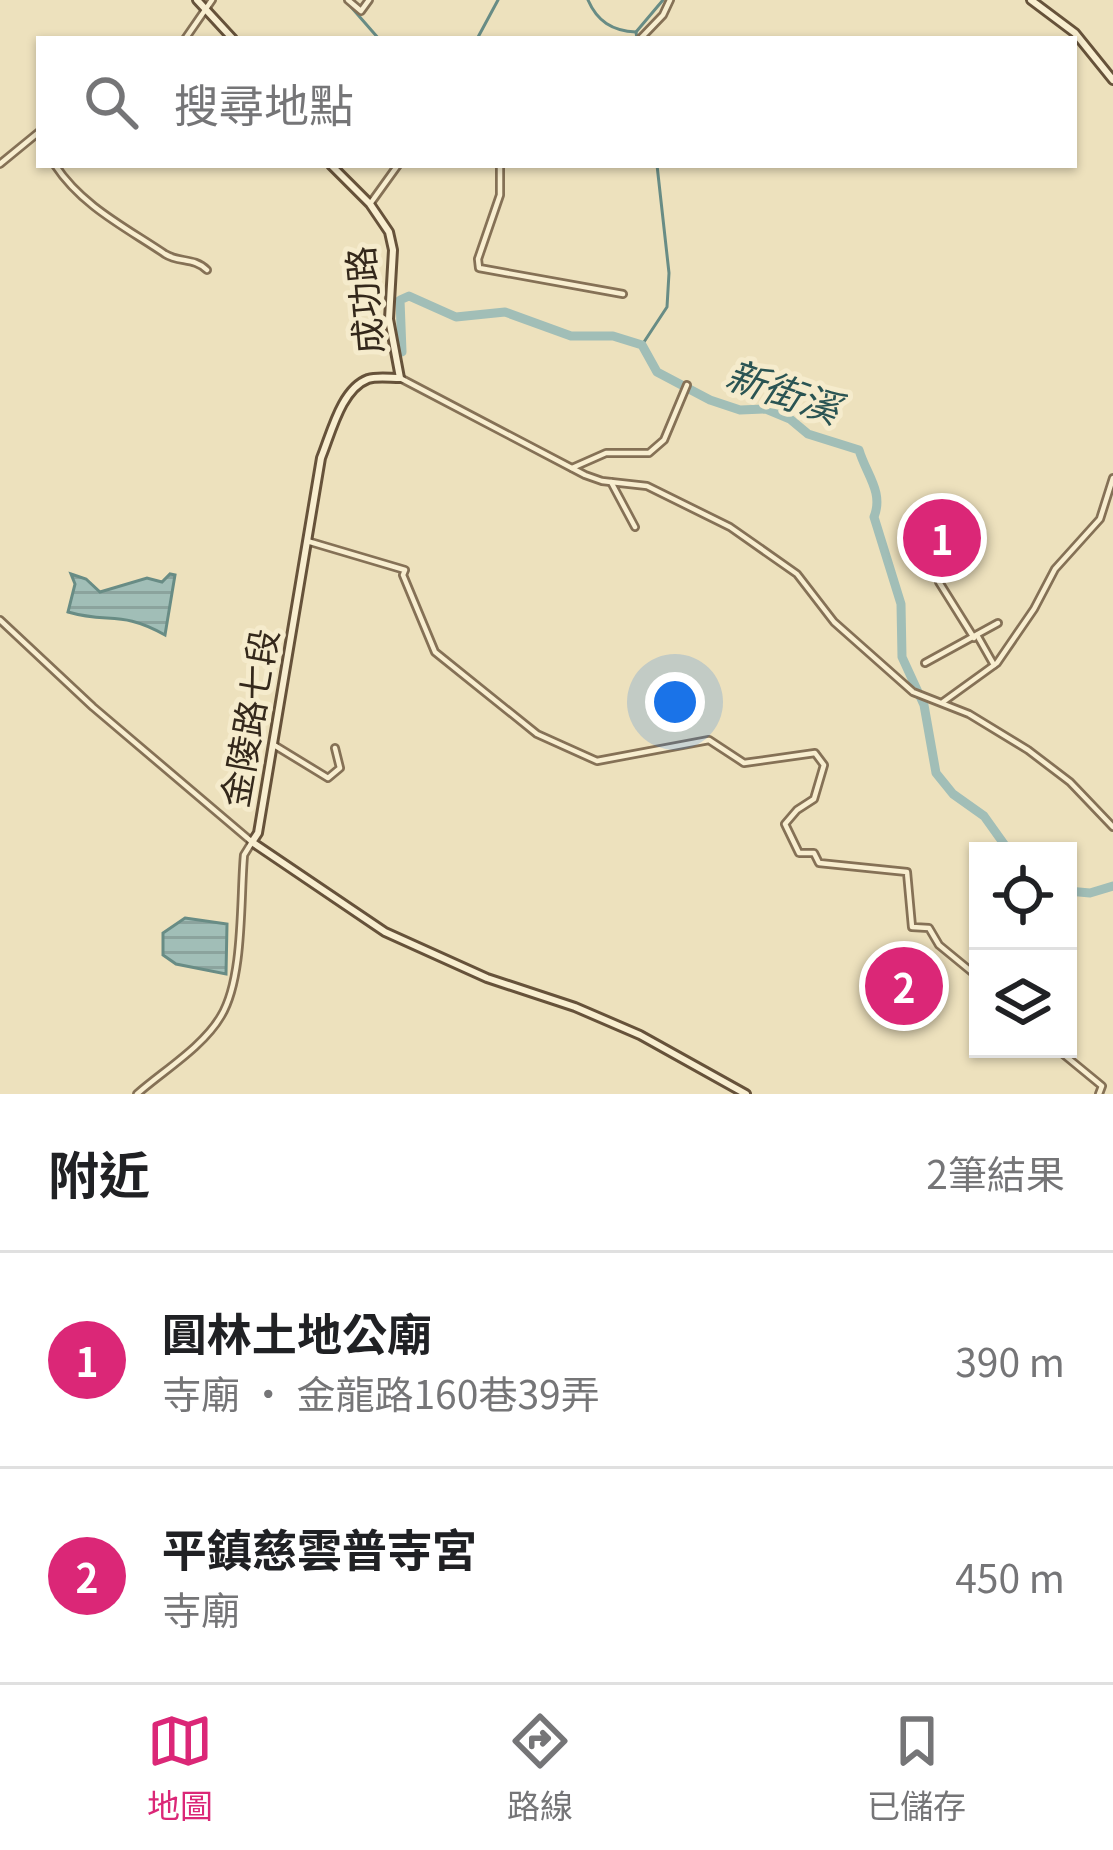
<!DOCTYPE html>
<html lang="zh-TW">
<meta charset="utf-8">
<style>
body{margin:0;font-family:Georgia,"Noto Sans TC",serif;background:#f2f2f2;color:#202124}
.controls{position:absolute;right:36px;bottom:36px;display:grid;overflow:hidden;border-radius:0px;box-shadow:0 3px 9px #0004}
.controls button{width:108px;height:108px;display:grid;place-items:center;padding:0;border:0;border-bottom:3px solid #e0e0e0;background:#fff;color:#202124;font:60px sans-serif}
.you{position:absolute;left:675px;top:702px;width:42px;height:42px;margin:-30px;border:9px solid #fff;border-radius:50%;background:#1a73e8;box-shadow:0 0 0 18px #1a73e833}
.badge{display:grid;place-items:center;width:78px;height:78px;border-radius:50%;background:#db2777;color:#fff;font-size:39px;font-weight:700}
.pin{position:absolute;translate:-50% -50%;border:6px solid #fff;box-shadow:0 3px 12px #0006}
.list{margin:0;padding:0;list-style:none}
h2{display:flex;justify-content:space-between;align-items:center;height:156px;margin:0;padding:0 48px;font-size:51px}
h2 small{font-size:39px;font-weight:400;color:#757577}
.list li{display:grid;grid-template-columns:78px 1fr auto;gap:36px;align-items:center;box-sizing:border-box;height:216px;padding:0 48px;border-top:3px solid #e0e0e0}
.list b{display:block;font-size:45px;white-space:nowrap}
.list p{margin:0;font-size:39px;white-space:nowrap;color:#757577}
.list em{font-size:39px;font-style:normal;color:#757577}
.icon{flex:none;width:66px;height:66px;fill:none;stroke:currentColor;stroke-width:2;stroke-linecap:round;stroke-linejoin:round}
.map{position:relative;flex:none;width:1113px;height:1094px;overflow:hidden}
.search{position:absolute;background:#fff;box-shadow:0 3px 9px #0004;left:36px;right:36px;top:36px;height:132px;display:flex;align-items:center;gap:30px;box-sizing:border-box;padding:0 42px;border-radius:0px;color:#757577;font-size:45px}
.sheet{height:588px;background:#fff}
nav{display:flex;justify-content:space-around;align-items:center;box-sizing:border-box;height:168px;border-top:3px solid #e0e0e0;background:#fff;font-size:33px;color:#757577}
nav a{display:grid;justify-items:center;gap:6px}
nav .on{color:#db2777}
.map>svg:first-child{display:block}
.water{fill:url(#water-rules);stroke:#688c85;stroke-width:3}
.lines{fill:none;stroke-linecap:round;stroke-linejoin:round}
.stream{stroke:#688c85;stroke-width:3}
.river{stroke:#a1beb7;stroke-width:9}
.street-casing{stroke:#857156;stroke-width:10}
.secondary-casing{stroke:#66523a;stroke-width:12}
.street{stroke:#f8eed0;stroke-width:4.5}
.secondary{stroke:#f8eed0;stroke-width:6}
.labels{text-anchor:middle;stroke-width:10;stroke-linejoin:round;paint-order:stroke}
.street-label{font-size:36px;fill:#34281b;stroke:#f5ebcc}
.water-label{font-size:39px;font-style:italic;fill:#2a5453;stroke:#f5ebcc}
</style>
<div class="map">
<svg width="1113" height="1094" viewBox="0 0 1113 1094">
<defs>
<pattern id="water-rules" width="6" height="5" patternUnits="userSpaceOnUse" patternTransform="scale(3)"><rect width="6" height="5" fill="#a1beb7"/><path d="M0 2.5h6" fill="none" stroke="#8ba39d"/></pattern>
</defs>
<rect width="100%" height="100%" fill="#ede1bd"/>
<g class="water">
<path d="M71,574L86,579L100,592L147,578L162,582L170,574L175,575L165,635C121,610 109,624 68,612L75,584Z"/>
<path d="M185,918L227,924L226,974L176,964L163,955V933Z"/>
</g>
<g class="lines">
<g class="stream">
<path d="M345,0L379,39"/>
<path d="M588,0C597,21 612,31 636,32"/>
<path d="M477,39L498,0"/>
<path d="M637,39L636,32L663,0"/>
<path d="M642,345L667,307L669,273L657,165"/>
</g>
<g class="river">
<path d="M402,352L400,300L409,296L456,317L505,312L571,336H613L642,345L657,372L710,400L740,410L766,409L790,419L808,434L859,450C866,474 884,492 874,517L901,604L902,657L924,705L936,773L953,794L984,816L1009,851"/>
<path d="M1068,891L1090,893L1113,886"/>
</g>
<defs>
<g id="street">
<path d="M348,0L361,11L369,0"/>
<path d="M185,39L212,0"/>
<path d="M640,39L663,15L670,0"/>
<path d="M0,164L39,132"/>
<path d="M55,165C82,206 125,227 165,254C179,263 194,257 207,270"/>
<path d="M500,165V195L478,259L479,268L623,294"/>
<path d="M370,204L398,165"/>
<path d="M400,378L585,475L602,481L647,486L730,527L797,574L834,622L913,692L969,714L1028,750L1070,782L1113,827"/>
<path d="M572,468L606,453H649L664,440L687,385"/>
<path d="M611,482L635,527"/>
<path d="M307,541L405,570L403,575L435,652L537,734L597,761L709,740L744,763L815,753L824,765L814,799L797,810L785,824L799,853H814L819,863L907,872L912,927L929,928L939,945L978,977"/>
<path d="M939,582L974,638"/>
<path d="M0,620L93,707L252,842L244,855C240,900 244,978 221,1016C203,1047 163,1071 137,1094"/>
<path d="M977,635L994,665"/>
<path d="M925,663L998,623"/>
<path d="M943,702L997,663L1034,609L1055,569L1100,519L1113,478"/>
<path d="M274,745L328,778L340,768L335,748"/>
<path d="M1057,1049L1102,1086L1099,1094"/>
</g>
<g id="secondary">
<path d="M197,0L233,39"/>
<path d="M1031,0L1075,33L1113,80"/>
<path d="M331,165L370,204L389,232L393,250L389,319L400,378C390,378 377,376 368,379C341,389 331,434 321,458L258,833L252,842L385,932L487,978L575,1007L640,1035L746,1094"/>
</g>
</defs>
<use href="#street" class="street-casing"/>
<use href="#secondary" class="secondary-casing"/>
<use href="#street" class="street"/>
<use href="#secondary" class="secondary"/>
</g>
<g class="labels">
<g class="street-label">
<text transform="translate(365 300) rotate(-95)" y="13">成功路</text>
<text transform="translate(250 718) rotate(-80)" y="13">金陵路七段</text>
</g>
<g class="water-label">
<text transform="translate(783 392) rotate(19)" y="14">新街溪</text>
</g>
</g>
</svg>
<div class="controls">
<button><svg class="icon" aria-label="locate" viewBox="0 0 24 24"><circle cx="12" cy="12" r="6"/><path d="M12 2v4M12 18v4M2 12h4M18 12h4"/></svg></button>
<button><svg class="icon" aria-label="layers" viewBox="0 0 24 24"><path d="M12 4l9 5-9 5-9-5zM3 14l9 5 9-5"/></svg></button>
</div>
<div class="you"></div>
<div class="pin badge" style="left:942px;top:538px">1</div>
<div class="pin badge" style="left:904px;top:986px">2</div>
<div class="search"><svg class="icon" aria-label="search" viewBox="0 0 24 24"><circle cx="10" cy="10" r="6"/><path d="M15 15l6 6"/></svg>搜尋地點</div>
</div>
<section class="sheet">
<h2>附近<small>2筆結果</small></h2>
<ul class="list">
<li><span class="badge">1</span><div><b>圓林土地公廟</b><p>寺廟 · 金龍路160巷39弄</p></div><em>390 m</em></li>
<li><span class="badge">2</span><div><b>平鎮慈雲普寺宮</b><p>寺廟</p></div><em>450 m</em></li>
</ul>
</section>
<nav>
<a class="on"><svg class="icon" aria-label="map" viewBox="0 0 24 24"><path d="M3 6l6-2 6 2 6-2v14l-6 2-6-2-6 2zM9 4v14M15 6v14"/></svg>地圖</a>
<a><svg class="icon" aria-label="directions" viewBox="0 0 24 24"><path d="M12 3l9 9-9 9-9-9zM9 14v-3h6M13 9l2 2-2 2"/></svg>路線</a>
<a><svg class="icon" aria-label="saved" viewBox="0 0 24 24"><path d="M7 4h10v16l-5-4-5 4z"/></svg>已儲存</a>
</nav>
